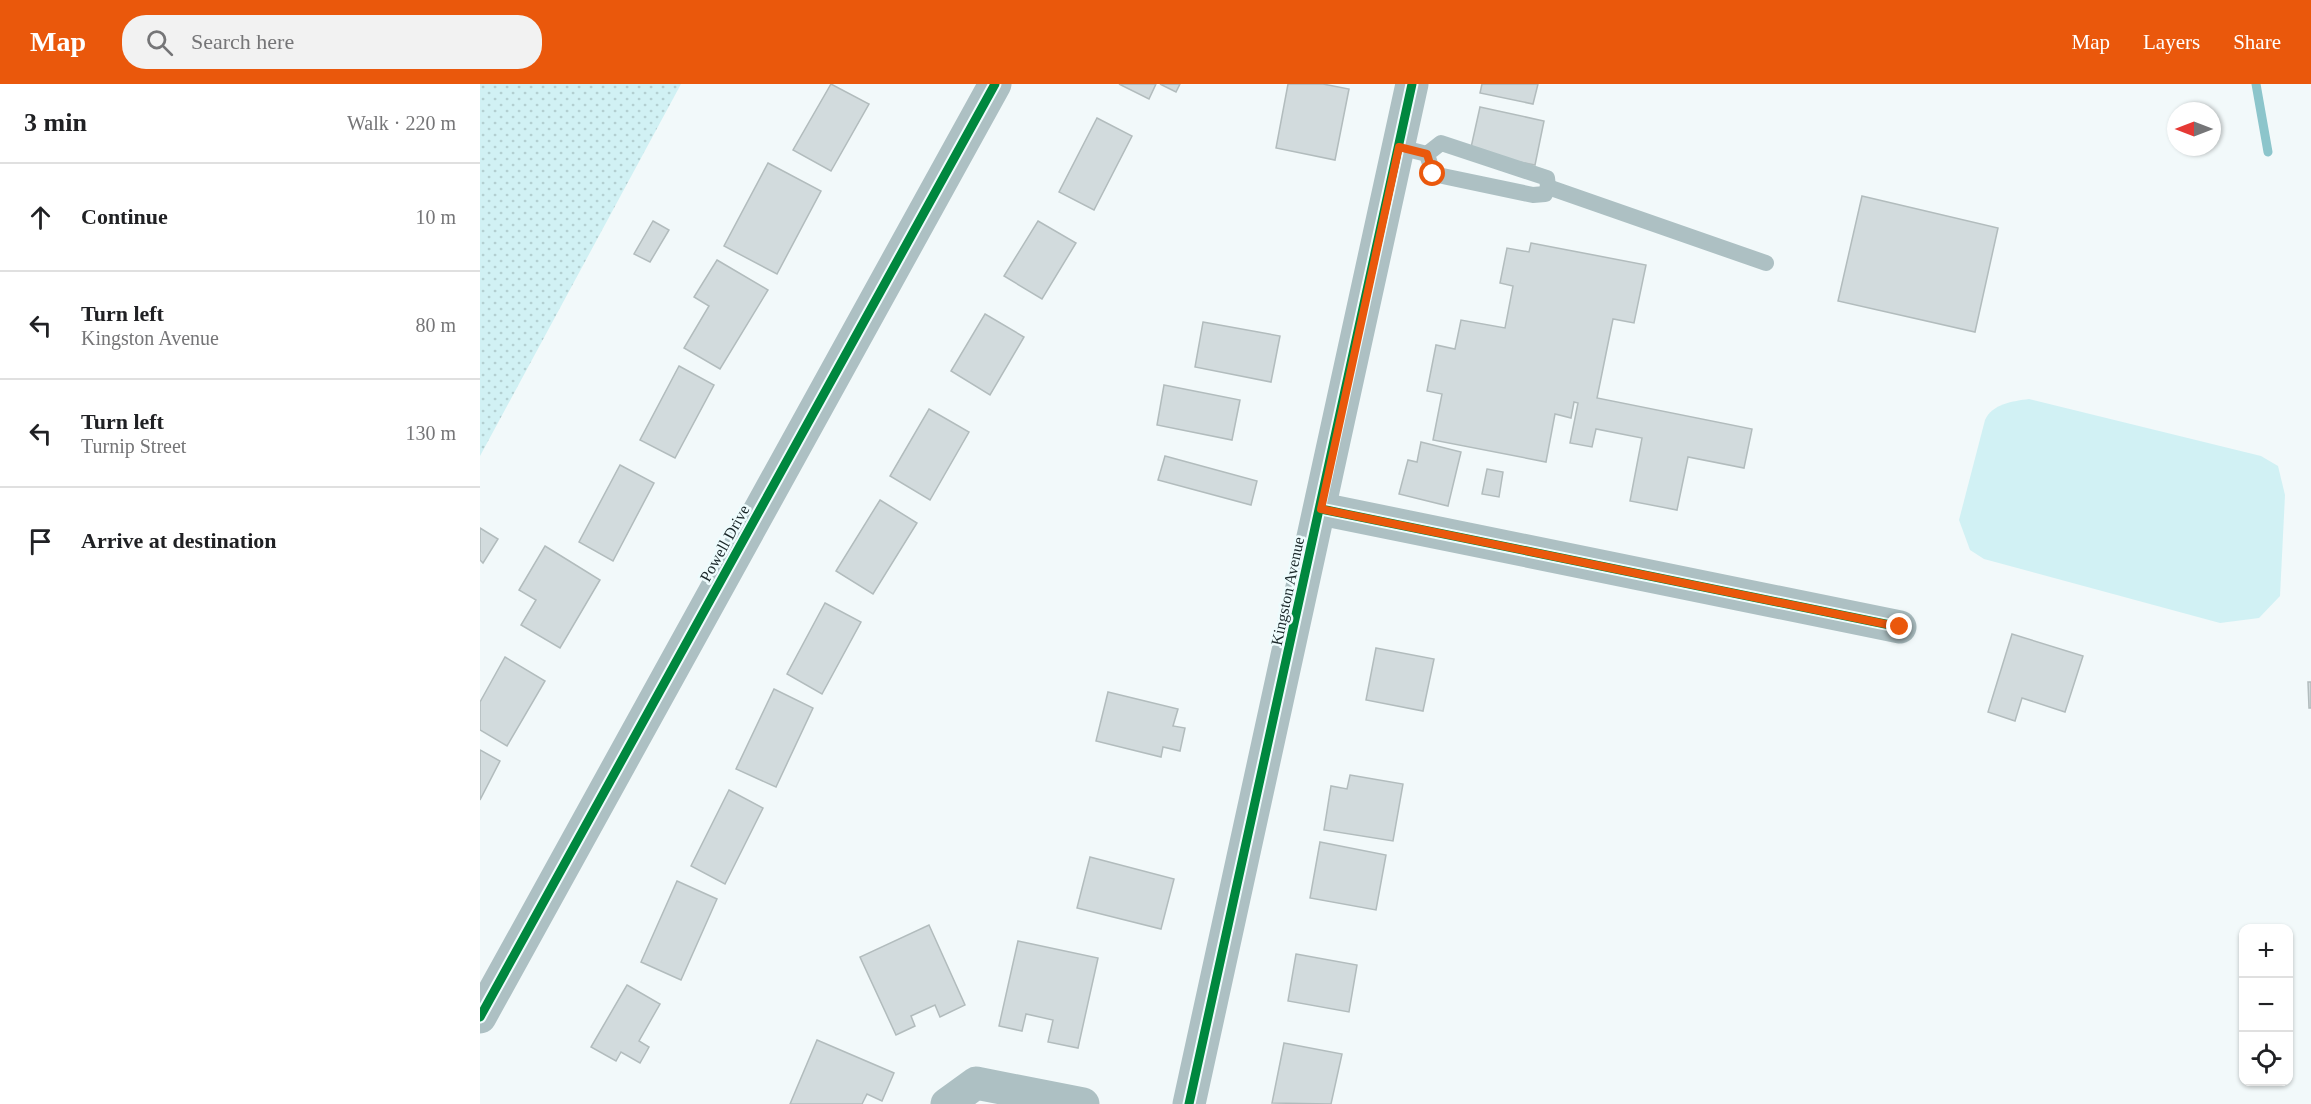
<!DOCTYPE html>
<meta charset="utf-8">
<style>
body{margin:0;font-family:Georgia,serif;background:#f2f2f2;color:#202124}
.controls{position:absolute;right:18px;bottom:18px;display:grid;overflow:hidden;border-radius:12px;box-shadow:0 2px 4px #0004}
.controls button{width:54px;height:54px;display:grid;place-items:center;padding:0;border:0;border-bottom:2px solid #e0e0e0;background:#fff;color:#202124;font:30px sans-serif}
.compass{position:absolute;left:1687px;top:18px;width:54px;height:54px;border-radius:50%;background:#fff;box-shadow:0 2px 4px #0004;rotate:270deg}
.stop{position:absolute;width:18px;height:18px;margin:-14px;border:4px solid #ea580c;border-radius:50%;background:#fff}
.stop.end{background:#ea580c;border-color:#fff;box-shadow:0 2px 6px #0008}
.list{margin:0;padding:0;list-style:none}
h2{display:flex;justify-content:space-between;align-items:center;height:78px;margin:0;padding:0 24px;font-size:26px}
h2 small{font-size:20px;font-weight:400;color:#757577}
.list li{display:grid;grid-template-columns:39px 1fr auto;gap:18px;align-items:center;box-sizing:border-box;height:108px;padding:0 24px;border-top:2px solid #e0e0e0}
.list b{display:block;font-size:22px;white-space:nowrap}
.list p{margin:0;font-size:20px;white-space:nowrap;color:#757577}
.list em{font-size:20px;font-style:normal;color:#757577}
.icon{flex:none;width:33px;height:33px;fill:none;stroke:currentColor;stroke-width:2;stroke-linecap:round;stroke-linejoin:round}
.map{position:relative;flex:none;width:1831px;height:1020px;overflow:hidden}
header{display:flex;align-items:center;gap:36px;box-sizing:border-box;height:84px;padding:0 30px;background:#ea580c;color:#fff}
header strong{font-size:28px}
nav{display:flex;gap:33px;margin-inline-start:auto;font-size:21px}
.search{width:420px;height:54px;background:#f2f2f2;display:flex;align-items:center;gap:15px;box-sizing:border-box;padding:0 21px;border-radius:24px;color:#757577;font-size:22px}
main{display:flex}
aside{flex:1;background:#fff}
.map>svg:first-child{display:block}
.grass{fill:#d1f1f4}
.park{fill:url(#park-dots)}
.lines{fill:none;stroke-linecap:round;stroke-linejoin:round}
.stream{stroke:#8cc5cb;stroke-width:9}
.building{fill:#d2dbdd;stroke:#b2bcbd;stroke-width:1.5}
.service{stroke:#adc0c3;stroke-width:16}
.minor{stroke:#adc0c3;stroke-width:33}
.tertiary{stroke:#adc0c3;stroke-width:33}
.cycleway-casing{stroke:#eefcfd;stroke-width:13}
.cycleway{stroke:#00873e;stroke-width:9}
.route{stroke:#ea580c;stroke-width:8}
.labels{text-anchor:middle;stroke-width:5;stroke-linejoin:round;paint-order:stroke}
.street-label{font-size:16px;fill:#1a2729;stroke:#eefcfd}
</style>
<header>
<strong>Map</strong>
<div class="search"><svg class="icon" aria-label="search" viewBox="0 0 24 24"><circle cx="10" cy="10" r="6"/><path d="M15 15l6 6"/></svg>Search here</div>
<nav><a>Map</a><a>Layers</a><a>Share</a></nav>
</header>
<main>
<aside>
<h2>3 min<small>Walk · 220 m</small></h2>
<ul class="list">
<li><svg class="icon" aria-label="ahead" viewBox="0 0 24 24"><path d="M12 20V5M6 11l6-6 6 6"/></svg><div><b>Continue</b></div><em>10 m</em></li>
<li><svg class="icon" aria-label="left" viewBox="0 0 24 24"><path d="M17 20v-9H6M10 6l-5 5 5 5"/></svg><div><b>Turn left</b><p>Kingston Avenue</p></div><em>80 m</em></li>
<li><svg class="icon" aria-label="left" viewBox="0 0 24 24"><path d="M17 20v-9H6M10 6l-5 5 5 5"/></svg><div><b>Turn left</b><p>Turnip Street</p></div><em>130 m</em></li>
<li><svg class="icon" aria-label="arrive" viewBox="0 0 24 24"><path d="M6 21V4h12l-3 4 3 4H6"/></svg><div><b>Arrive at destination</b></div></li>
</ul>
</aside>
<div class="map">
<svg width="1831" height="1020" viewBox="0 0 1831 1020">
<defs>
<pattern id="park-dots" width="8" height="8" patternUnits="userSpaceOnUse" patternTransform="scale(1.5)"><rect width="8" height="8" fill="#d1f1f4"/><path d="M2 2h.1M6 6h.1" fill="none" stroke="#b3cfd1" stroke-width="1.8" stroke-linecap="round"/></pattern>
</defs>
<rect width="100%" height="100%" fill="#f2f9fa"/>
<path class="grass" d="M1549,315L1781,372L1798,382L1805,411L1800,512L1779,534L1740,539L1504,475L1490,466L1479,436L1505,336C1512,320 1533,317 1549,315Z"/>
<path class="park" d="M0,0H201L0,372Z"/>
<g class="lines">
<path class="stream" d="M1776,0L1788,68"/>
</g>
<g class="building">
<path d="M351,0L389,20L351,87L313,66Z"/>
<path d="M639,0H676L669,15Z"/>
<path d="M680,0H700L696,8Z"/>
<path d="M808,0H843L869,5L855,76L796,64Z"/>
<path d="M1002,0H1058L1053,20L1000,9Z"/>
<path d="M1000,23L1064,37L1055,81L990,68Z"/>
<path d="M617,34L652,52L614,126L579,108Z"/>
<path d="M288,79L341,107L297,190L244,162Z"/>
<path d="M1382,112L1518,144L1495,248L1358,217Z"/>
<path d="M173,137L189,146L170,178L154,170Z"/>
<path d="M558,137L596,159L562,215L524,192Z"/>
<path d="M1051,159L1166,181L1154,239L1133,235L1117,314L1272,345L1264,384L1208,373L1197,426L1150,417L1162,354L1116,345L1112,363L1090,359L1098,319L1094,318L1091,334L1075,330L1066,378L953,356L962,310L947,307L956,261L975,265L981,236L1025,244L1033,202L1020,199L1027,164L1049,168Z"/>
<path d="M237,176L288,206L240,285L204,264L229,222L214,213Z"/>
<path d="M505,230L544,253L510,311L471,287Z"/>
<path d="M723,238L800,252L791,298L715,283Z"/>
<path d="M199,282L234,301L195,374L160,356Z"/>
<path d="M684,301L760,316L752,356L677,341Z"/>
<path d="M449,325L489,348L450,416L410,392Z"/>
<path d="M941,358L981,368L968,422L919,410L928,376L937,378Z"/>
<path d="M685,372L777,397L771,421L678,396Z"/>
<path d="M140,381L174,399L133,477L99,458Z"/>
<path d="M1007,385L1023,388L1019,413L1002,410Z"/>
<path d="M400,416L437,439L393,510L356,487Z"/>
<path d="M0,444L18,455L3,479L0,476Z"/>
<path d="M65,462L120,496L80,564L41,541L56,516L39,506Z"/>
<path d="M345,519L381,538L342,610L307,590Z"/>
<path d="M1532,550L1603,572L1585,628L1542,614L1535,637L1508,628Z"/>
<path d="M896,564L954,575L943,627L886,616Z"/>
<path d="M25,573L65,597L27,662L0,646V618Z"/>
<path d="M1828,598H1831V624H1829Z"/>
<path d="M294,605L333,624L296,703L256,685Z"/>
<path d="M628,608L698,625L693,642L705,644L700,667L683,663L681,673L616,657Z"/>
<path d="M0,666L20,677L0,716Z"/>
<path d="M870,691L923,700L913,757L844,746L851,702L867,705Z"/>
<path d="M249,706L283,724L245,800L211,782Z"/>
<path d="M840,758L906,771L896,826L830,814Z"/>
<path d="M610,773L694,795L681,845L597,824Z"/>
<path d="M197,797L237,815L201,896L161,878Z"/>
<path d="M449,841L485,921L460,933L455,921L431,932L435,942L416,951L380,873Z"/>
<path d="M538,857L618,874L598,964L568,958L573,936L546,930L542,947L519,942Z"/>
<path d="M816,870L877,881L869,928L808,917Z"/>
<path d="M147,901L180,920L159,957L169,963L160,979L141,968L136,977L111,963Z"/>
<path d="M337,956L414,989L402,1017L387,1010L382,1020H310Z"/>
<path d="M804,959L862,970L851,1020L792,1019Z"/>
</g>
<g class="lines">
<g class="service">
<path d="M919,63L947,70L953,90L1053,111L1065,110L1068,103L1067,94L961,59L947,70"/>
<path d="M1068,103L1286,179"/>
</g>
<g class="minor">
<path d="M841,425L1420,543"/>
<path d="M0,933L515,0"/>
<path d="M467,1020L496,999L603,1020"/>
</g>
<path class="tertiary" d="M709,1020L932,0"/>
<defs>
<g id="cycleway">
<path d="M841,425L1420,543"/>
<path d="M0,933L515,0"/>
<path d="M709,1020L932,0"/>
</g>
</defs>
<use href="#cycleway" class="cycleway-casing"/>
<use href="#cycleway" class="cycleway"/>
</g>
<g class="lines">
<path class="route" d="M953,90L947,70L919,63L841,425L1420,543"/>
</g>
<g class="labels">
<g class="street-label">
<text transform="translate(244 459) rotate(-61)" y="6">Powell Drive</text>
<text transform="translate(807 507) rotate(-78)" y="6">Kingston Avenue</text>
</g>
</g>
</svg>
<div class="controls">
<button>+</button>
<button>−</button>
<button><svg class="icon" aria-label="locate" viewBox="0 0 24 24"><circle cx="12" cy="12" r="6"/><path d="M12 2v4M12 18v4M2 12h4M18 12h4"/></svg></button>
</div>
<svg class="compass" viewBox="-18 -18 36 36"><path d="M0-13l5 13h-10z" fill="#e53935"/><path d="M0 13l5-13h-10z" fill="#757577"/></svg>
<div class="stop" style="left:953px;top:90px"></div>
<div class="stop end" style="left:1420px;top:543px"></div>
</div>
</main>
